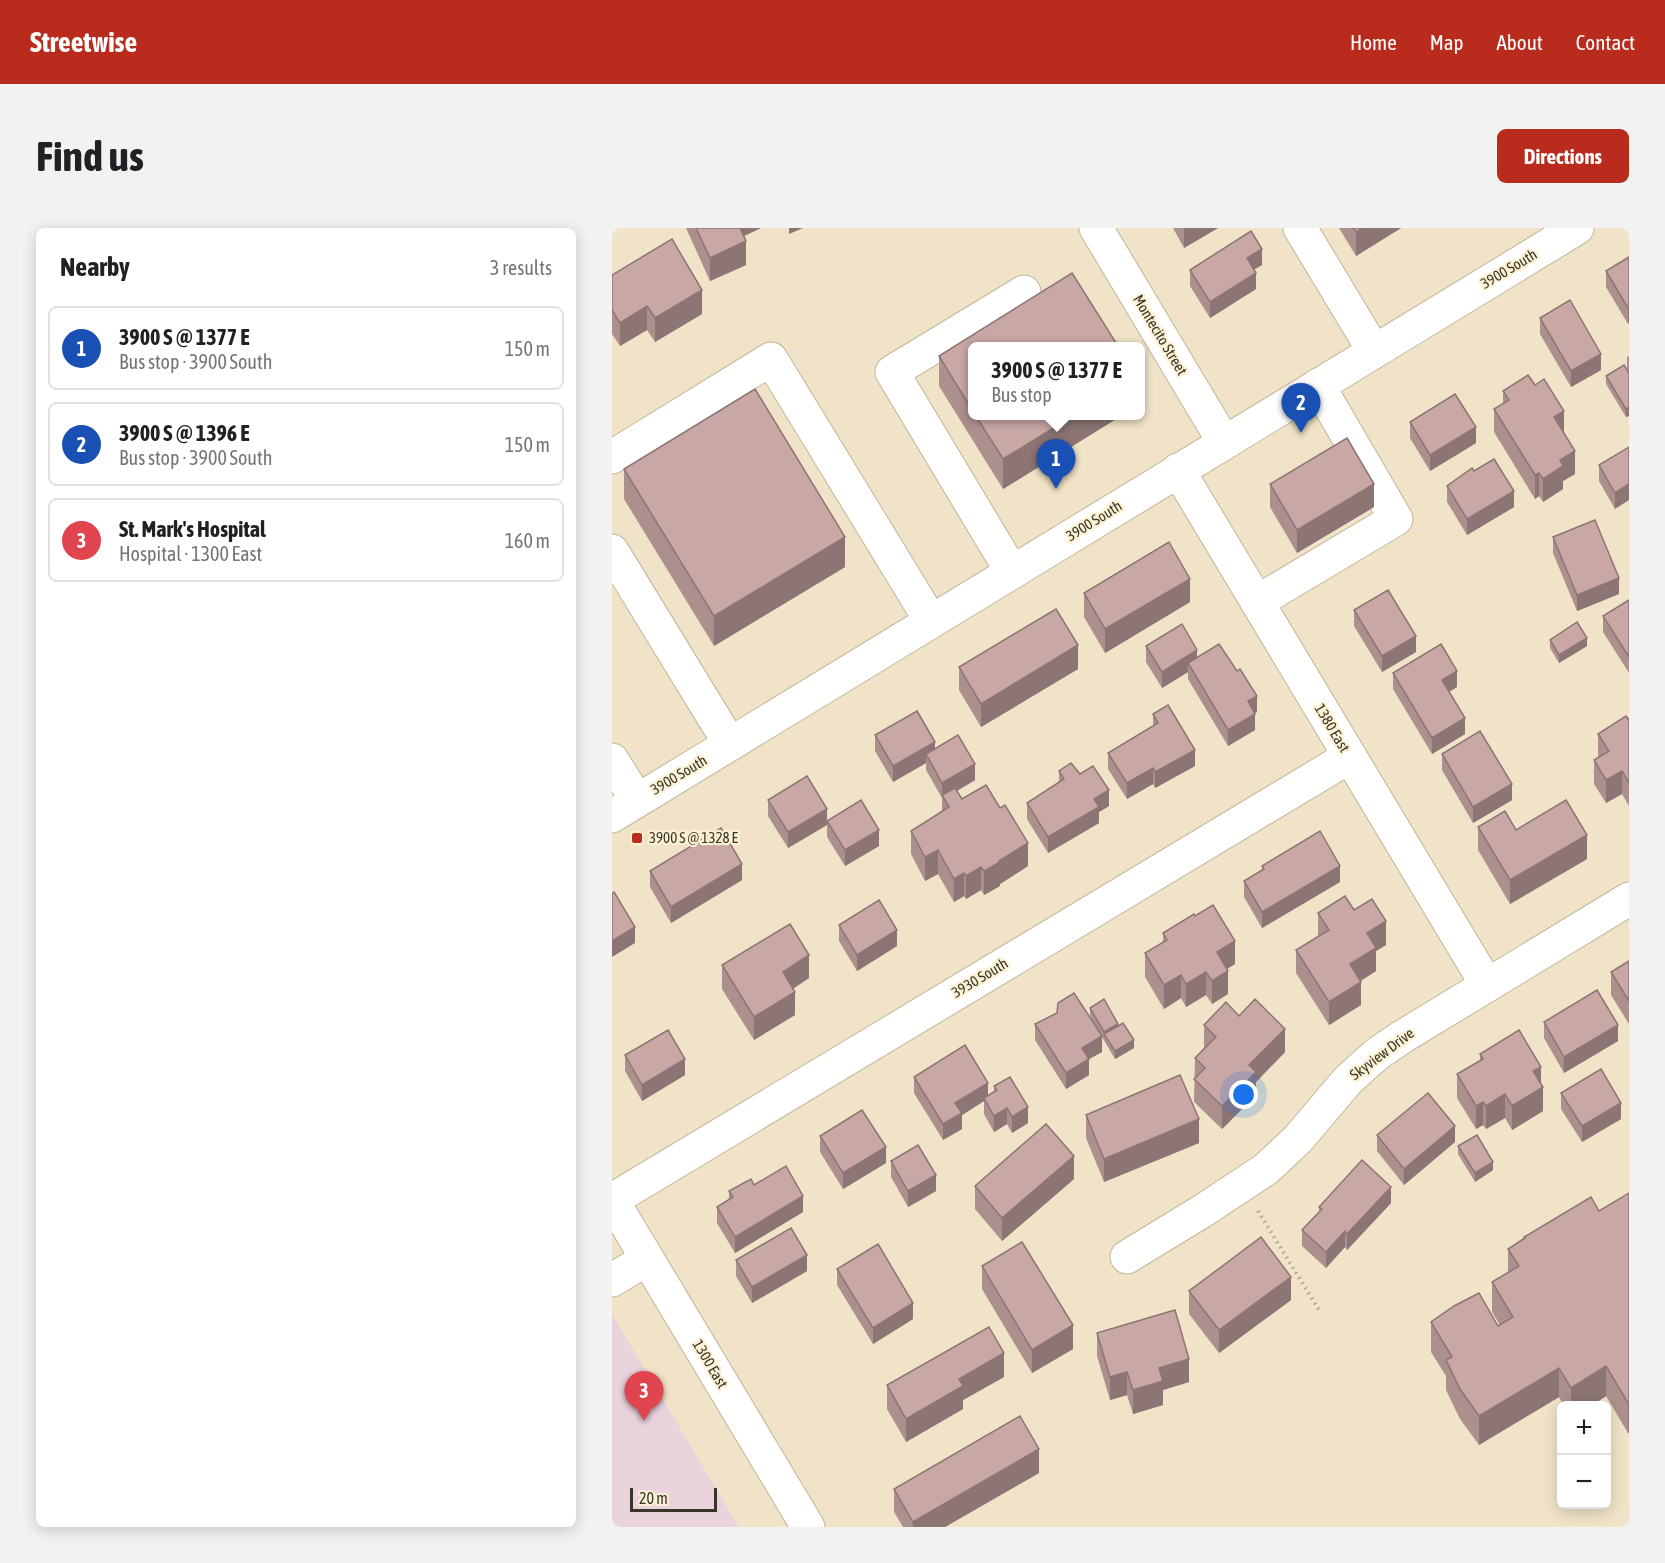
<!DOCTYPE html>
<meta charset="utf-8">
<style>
body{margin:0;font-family:"Asap Condensed",sans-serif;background:#f2f2f2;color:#202124}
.controls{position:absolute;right:18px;bottom:18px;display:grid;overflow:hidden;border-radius:9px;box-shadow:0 3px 15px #0003}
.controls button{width:54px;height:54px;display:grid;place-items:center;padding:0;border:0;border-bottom:2px solid #e0e0e0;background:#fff;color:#202124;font:30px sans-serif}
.scale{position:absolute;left:18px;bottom:15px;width:87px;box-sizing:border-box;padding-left:6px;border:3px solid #39352a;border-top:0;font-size:16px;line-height:21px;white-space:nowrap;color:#39352a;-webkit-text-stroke:4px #fdf1d4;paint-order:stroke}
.you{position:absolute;left:632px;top:867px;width:21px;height:21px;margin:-15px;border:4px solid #fff;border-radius:50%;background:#1a73e8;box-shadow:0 0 0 9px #1a73e833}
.badge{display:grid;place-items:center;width:39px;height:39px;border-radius:50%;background:#b92c1d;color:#fff;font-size:20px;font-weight:700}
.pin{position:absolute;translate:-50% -50px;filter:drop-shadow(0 2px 3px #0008)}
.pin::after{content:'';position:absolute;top:32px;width:21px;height:18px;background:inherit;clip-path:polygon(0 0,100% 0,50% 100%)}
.popup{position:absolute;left:356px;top:114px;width:177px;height:78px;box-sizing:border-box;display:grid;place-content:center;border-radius:9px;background:#fff;filter:drop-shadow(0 2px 4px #0005);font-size:20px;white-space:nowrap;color:#757577}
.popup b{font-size:22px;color:#202124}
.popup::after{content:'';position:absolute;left:50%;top:100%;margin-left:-12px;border:12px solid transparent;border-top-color:#fff}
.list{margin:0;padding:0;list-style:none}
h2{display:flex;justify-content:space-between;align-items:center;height:78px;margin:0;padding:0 24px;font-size:26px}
h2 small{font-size:20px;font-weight:400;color:#757577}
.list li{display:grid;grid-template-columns:39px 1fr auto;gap:18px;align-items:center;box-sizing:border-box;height:84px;margin:0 12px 12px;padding:0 12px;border:2px solid #e0e0e0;border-radius:9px}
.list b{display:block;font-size:22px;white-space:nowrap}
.list p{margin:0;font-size:20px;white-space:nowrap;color:#757577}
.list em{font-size:20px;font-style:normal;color:#757577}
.map{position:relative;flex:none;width:1017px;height:1299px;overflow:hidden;border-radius:9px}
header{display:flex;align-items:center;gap:36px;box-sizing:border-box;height:84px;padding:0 30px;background:#b92c1d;color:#fff}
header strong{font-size:28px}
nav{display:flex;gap:33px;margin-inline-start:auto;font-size:21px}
.intro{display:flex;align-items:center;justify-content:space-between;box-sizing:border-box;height:144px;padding:0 36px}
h1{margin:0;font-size:42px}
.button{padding:15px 27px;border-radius:9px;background:#b92c1d;color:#fff;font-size:21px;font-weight:700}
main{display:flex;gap:36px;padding:0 36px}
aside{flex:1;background:#fff;border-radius:9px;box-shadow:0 3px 15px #0003}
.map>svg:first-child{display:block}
.medical{fill:#ebd3de}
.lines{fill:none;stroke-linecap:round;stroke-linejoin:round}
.minor-casing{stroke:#c2b69b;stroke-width:35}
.major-casing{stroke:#c2b69b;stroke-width:35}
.path{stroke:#aea48e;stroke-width:4;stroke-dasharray:1.5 4.5;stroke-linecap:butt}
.minor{stroke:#fff;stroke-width:33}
.major{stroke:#fff;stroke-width:33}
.wall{fill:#ac908e}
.shaded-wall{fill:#8c7574}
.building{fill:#c8a7a5;stroke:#8c7574;stroke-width:1.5}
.poi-dot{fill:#b92c1d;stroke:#fdf1d4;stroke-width:2}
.labels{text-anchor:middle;stroke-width:4.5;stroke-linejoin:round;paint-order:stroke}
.street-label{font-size:15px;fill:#39352a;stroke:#fdf1d4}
.poi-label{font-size:15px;fill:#39352a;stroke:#fdf1d4;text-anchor:start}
</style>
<header>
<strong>Streetwise</strong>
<nav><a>Home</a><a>Map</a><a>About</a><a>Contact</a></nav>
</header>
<div class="intro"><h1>Find us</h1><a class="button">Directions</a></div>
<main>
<aside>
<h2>Nearby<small>3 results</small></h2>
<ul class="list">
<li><span class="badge" style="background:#1a4fb4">1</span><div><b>3900 S @ 1377 E</b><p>Bus stop · 3900 South</p></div><em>150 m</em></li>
<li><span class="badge" style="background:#1a4fb4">2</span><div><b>3900 S @ 1396 E</b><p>Bus stop · 3900 South</p></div><em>150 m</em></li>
<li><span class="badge" style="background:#e0444e">3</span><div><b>St. Mark's Hospital</b><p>Hospital · 1300 East</p></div><em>160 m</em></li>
</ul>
</aside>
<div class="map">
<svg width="1017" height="1299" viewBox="0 0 1017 1299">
<rect width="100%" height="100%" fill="#f0e3c7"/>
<path class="medical" d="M0,1086L127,1299H0Z"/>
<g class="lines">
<defs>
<g id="minor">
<path d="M484,0L612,214"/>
<path d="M688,0L762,123"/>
<path d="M0,229L159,131L319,393"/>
<path d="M566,242L875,757"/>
<path d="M0,323L118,516"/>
<path d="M400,344L280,144L412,64"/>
<path d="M645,374L784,291L706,157"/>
<path d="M0,532L25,572"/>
<path d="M0,972L737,529"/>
<path d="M515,1029L592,982L654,941L686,911L736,852L765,826L790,809L1017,671"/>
<path d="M0,1052L35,1031"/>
</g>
<g id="major">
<path d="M0,588L965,0"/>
<path d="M0,972L196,1299"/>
</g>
</defs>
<use href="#minor" class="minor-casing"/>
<use href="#major" class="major-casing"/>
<path class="path" d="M646,983L707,1082"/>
<use href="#minor" class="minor"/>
<use href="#major" class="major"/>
</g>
<g class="wall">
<path d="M74,0H149L132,8L134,37L98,53Z"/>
<path d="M561,0H606L572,20Z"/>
<path d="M727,0H789L744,28Z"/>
<path d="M1017,29L1016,96L994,59V43Z"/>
<path d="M650,37L642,41L644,61L598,90L578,58V42Z"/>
<path d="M0,47L90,86L43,114L35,102L8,118L0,106Z"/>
<path d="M928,90L989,142L959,159L928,106Z"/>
<path d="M360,118V188H509L391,261L327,158V128Z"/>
<path d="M1017,128V188L1014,189L994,156V148L1015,142V129Z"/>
<path d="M891,163L952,204L963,246L951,253V261L931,274L927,268L923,271L882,204V181L891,176Z"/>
<path d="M798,194L864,215L818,243L798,210Z"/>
<path d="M1017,219L1003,281L987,253V237Z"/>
<path d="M12,241L233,339L102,418L12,271Z"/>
<path d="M862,243L902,279L855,307L835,274V258Z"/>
<path d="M658,256L762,279L685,325L658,279Z"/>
<path d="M941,309L1007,366L965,383L941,325Z"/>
<path d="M472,365L578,374L493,425L472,389Z"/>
<path d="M1017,372V445L991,404V388Z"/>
<path d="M742,382L804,424L770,444L742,398Z"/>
<path d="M938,412L975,418L947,435L938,420Z"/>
<path d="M534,418L585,429L645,484L643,485V502L616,518L576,451V444L550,460L534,434Z"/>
<path d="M347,439L466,441L369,499L347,462Z"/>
<path d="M781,445L845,459L837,464L853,506L820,526L781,461Z"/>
<path d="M541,486L583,538L543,560L541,556L515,571L496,541V525L541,498Z"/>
<path d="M1017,490V578L1010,566L994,575L982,556V532L986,530V506Z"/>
<path d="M263,507L323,521L363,552L345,563L350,571L416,638L388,656V658L372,667L369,662L354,671L352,668L342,674L326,646L313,653L299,626V603L330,583V570L314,542V535L281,554L263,523Z"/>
<path d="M830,526L900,572L861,595L830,542Z"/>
<path d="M447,543L468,546L497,578L487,584V595L436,625L415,591V575L447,555Z"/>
<path d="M156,572L215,597L176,620L156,588Z"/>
<path d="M215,593L267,618L233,638L215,609Z"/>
<path d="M866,599L904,602L975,631L898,676L866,622Z"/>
<path d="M650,638L728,654L650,700L632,669V653L650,642Z"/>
<path d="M38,643L130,652L59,695L38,659Z"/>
<path d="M742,682L774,717L764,723V743L749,753V777L717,797L684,745V722L706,708V685Z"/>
<path d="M227,697L285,718L245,743L227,713Z"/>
<path d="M551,705L623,736L615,741L616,766L600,776L594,767L574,779L569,770L552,781L533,749V725L551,715Z"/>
<path d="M1017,733V796L999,767V744Z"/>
<path d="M110,737L197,750L181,761L183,787L142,812L110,761Z"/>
<path d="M478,780L506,797L522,820L503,831L490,809V824L477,831V847L454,861L423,812V796L483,797L478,788Z"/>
<path d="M627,788L673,824L644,854V867L610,901L582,874L583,830L592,820V797Z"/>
<path d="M932,794L1006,813L952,845L932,810Z"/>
<path d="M868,826L929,856L931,883L900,902L893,890L874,901L871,897L864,901L845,870V846L868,832Z"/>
<path d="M13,827L73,847L30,873L13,843Z"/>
<path d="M302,849L376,867L382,864V858L416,895L400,905L395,896L382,904L372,886V873L350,887V901L331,912L302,865Z"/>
<path d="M949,865L1009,891L970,914L949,881Z"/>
<path d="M474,887L587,915L492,954L474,910Z"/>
<path d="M765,907L843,914L792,957L765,923Z"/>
<path d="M208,908L274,935L231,961L208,924Z"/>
<path d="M846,918L881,942L863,954L846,926Z"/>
<path d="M279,933L324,963L296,979L279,949Z"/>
<path d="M462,951L390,1013L363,981V958Z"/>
<path d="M142,957L191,984L123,1025L105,995V979L117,972V963Z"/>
<path d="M1017,965V1205H1016L994,1168L979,1178H952L947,1169L867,1217L848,1191L834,1162V1148L819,1124V1094L886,1098L888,1097L880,1084V1054L896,1045V1021L912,1011V1009L987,983Z"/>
<path d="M779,975L735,1022L733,1019L714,1040L690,1018V1002L707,984V979Z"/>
<path d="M124,1032L195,1043L140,1075L124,1048Z"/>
<path d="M370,1038L461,1121L420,1145L370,1061Z"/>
<path d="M225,1041L301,1091L261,1116L225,1057Z"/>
<path d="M577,1063L679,1072L607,1125L577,1086Z"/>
<path d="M485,1105L577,1154L551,1162V1177L521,1186L515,1167L498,1172L485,1128Z"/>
<path d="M392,1149L351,1172V1181L294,1214L275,1181V1157Z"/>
<path d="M427,1245L333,1299H291L282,1284V1261Z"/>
</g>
<g class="shaded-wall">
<path d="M123,0H149L123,12Z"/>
<path d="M177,0H191L177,6Z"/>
<path d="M572,0H606L572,20Z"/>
<path d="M751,0H789L744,28V4Z"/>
<path d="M134,13V37L98,53V30Z"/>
<path d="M650,21V37L635,46V30Z"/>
<path d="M644,45V61L598,90V74Z"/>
<path d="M90,62V86L43,114V90Z"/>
<path d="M35,78V102L8,118V95Z"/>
<path d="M1017,79V95L1016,96V80Z"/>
<path d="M989,126V142L959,159V143Z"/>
<path d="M1017,179V188L1014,189V181Z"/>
<path d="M952,183V206L942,189Z"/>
<path d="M461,188H509L391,261V231Z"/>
<path d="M864,199V215L818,243V227Z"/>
<path d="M963,223V246L951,253V261L931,274V251L948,232Z"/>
<path d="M927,245V268L923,271V247Z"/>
<path d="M762,256V279L685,325V302Z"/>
<path d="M1017,256V272L1003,281V265Z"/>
<path d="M902,263V279L855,307V291Z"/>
<path d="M233,309V339L102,418V388Z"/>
<path d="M1007,350V366L965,383V367Z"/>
<path d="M578,351V374L493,425V401Z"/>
<path d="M804,408V424L770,444V428Z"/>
<path d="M975,410V418L947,435V427Z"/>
<path d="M466,417V441L369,499V476Z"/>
<path d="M585,422V438L576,435V444L550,460V444Z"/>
<path d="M845,443V459L830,468V452Z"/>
<path d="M645,468V484L636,489V473Z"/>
<path d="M643,486V502L616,518V502Z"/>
<path d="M853,490V506L820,526V510Z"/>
<path d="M323,514V530L314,526V535L281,554V538Z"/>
<path d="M583,522V538L543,560V544Z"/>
<path d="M363,536V552L332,570L330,567V555Z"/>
<path d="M541,540V556L515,571V555Z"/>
<path d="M1010,543V566L994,575V552Z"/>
<path d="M900,556V572L861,595V579Z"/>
<path d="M497,562V578L487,584V595L436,625V609L482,571Z"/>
<path d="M215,581V597L176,620V604Z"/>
<path d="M267,602V618L233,638V622Z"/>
<path d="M975,607V631L898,676V652Z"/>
<path d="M416,615V638L388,656V658L372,667V643Z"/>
<path d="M326,622V646L313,653V629Z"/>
<path d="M130,636V652L59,695V679Z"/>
<path d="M728,638V654L650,700V684Z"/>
<path d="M369,639V662L354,671V648Z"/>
<path d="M352,645V668L342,674V651Z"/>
<path d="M774,693V717L764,723V743L738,759V736L755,705Z"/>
<path d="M23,699V715L0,729V713Z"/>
<path d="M285,702V718L245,743V727Z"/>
<path d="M623,713V736L605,747V724Z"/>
<path d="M197,727V750L171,767V744Z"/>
<path d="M616,743V766L600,776V753Z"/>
<path d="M594,744V767L574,779V756Z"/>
<path d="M569,747V770L552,781V757Z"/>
<path d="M749,754V777L717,797V774Z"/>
<path d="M183,764V787L142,812V789Z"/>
<path d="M506,796V804L492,806V812V804Z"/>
<path d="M1006,797V813L952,845V829Z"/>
<path d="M673,801V824L644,854V867L610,901V878L637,837Z"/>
<path d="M490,808V824L477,831V847L454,861V845L470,820Z"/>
<path d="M522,812V820L503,831V823Z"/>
<path d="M73,831V847L30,873V857Z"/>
<path d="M929,839V861L931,859V883L900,902V878L921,843Z"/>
<path d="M376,855V871L372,870V873L350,887V901L331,912V896L343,875Z"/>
<path d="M893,866V890L874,901V878Z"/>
<path d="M871,874V897L864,901V878Z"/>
<path d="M1009,875V891L970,914V898Z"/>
<path d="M416,879V895L400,905V889Z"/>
<path d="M395,880V896L382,904V888Z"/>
<path d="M587,891V915L492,954V931Z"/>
<path d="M843,898V914L792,957V941Z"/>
<path d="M274,919V935L231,961V945Z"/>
<path d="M462,928V951L390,1013V990Z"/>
<path d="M881,934V942L863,954V945Z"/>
<path d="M324,947V963L296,979V963Z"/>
<path d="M779,959V975L735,1022V1006Z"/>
<path d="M191,968V984L123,1025V1009Z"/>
<path d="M733,1003V1019L714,1040V1024Z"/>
<path d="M195,1027V1043L140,1075V1059Z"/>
<path d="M679,1049V1072L607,1125V1102Z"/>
<path d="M301,1075V1091L261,1116V1100Z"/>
<path d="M461,1097V1121L420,1145V1122Z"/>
<path d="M392,1125V1149L351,1172V1181L294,1214V1191L347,1151Z"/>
<path d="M577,1131V1154L551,1162V1177L521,1186V1162L547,1140Z"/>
<path d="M994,1138V1168L979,1178H959V1160Z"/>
<path d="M947,1140V1169L867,1217V1188Z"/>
<path d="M515,1144V1167L498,1172V1149Z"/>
<rect x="1016" y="1175" width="1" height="30"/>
<path d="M427,1221V1245L333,1299H301V1294Z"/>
</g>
<g class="building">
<path d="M84,0H128L134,13L98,30Z"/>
<path d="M741,0H751L744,4Z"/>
<path d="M639,3L650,21L635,30L644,45L598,74L578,42Z"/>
<path d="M60,11L90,62L43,90L35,78L8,95L0,82V47Z"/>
<path d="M1017,29V79L1016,80L994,43Z"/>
<path d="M460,45L506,118H360V182L327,128Z"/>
<path d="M958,72L989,126L959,143L928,90Z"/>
<path d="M1012,137L1017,145V179L1014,181L994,148Z"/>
<path d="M916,147L923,157L932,151L952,183L942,189L963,223L948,232L951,238L931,251L927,245L923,247L882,181L897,172L891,163Z"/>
<path d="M143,161L233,309L102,388L12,241Z"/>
<path d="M843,166L864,199L818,227L798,194Z"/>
<path d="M364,188H461L391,231Z"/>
<path d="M735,210L762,256L685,302L658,256Z"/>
<path d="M1017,219V256L1003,265L987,237Z"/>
<path d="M882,231L902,263L855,291L835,258L860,240L862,243Z"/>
<path d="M983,292L1007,350L965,367L941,309Z"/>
<path d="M557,314L578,351L493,401L472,365Z"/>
<path d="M776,362L804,408L770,428L742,382Z"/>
<path d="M1017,372V429L991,388Z"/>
<path d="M444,381L466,417L369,476L347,439Z"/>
<path d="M965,394L975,410L947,427L938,412Z"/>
<path d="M570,396L585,422L550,444L534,418Z"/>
<path d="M607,416L625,443L628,441L645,468L636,473L643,486L616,502L576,435Z"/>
<path d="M829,416L845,443L830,452L853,490L820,510L781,445Z"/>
<path d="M556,477L583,522L543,544L541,540L515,555L496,525L546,495L541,486Z"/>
<path d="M305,483L323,514L281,538L263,507Z"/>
<path d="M1014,488L1016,491L1017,490V555L1010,543L994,552L982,532L997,523L986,506Z"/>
<path d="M868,503L900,556L861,579L830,526Z"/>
<path d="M346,507L363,536L330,555L314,526Z"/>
<path d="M459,535L468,546L481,538L497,562L482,571L487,579L436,609L415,575L452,551L447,543Z"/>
<path d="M195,548L215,581L176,604L156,572Z"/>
<path d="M374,557L388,580L393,577L416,615L387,633L388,634L372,643L369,639L354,648L352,645L342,651L326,622L313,629L299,603L337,579L330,567L343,560L350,571Z"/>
<path d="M249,572L267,602L233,622L215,593Z"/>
<path d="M954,572L975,607L898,652L866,599L893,583L904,602Z"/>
<path d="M109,600L130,636L59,679L38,643Z"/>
<path d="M708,603L728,638L650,684L632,653L652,641L650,638Z"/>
<path d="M2,664L23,699L0,713V666Z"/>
<path d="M733,668L742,682L760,671L774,693L755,705L764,720L738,736L749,754L717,774L684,722L717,702L706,685Z"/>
<path d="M267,672L285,702L245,727L227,697Z"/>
<path d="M601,677L623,713L605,724L616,743L600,753L594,744L574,756L569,747L552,757L533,725L555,712L551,705L582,686L583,688Z"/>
<path d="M178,696L197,727L171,744L183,764L142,789L110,737Z"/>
<path d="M1017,733V773L999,744Z"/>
<path d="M985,762L1006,797L952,829L932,794Z"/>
<path d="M462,765L490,808L470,820L477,831L454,845L423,796L445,785L446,775Z"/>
<path d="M492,771L506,796L492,804L478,780Z"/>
<path d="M643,771L673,801L637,837L644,844L610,878L582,851L593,840L583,830L604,809L592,797L614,774L627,788Z"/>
<path d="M511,795L522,812L503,823L492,806Z"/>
<path d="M56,802L73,831L30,857L13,827Z"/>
<path d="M907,802L929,839L921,843L931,859L900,878L893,866L874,878L871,874L864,878L845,846L871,831L868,826Z"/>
<path d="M353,817L376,855L343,875L350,885L331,896L302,849Z"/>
<path d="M989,841L1009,875L970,898L949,865Z"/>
<path d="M568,847L587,891L492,931L474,887Z"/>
<path d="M398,849L416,879L400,889L395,880L382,888L372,870L385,862L382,858Z"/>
<path d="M816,865L843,898L792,941L765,907Z"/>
<path d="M250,882L274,919L231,945L208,908Z"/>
<path d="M434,896L462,928L390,990L363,958Z"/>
<path d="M865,907L881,934L863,945L846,918Z"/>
<path d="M306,917L324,947L296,963L279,933Z"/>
<path d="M750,932L779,959L735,1006L733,1003L714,1024L690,1002L710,981L707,979Z"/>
<path d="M174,938L191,968L123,1009L105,979L121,969L117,963L139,951L142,957Z"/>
<path d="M1017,965V1175H1016L994,1138L959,1160L947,1140L867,1188L848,1161L834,1132L840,1129L819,1094L842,1078L867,1065L886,1098L901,1089L880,1054L907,1038L896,1021L913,1010L912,1009L979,969L987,983Z"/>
<path d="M179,1000L195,1027L140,1059L124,1032Z"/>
<path d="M649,1009L679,1049L607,1102L577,1063Z"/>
<path d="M410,1014L461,1097L420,1122L370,1038Z"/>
<path d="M266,1016L301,1075L261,1100L225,1041Z"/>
<path d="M563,1082L577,1131L547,1140L551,1153L521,1162L515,1144L498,1149L485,1105Z"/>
<path d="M377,1099L392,1125L347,1151L351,1158L294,1191L275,1157Z"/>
<path d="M408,1188L427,1221L301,1294L282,1261Z"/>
</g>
<rect class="poi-dot" x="19" y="604" width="12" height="12" rx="3"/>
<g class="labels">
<g class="street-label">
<text transform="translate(897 41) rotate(-31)" y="5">3900 South</text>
<text transform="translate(548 107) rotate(59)" y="5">Montecito Street</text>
<text transform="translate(482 293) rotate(-32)" y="5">3900 South</text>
<text transform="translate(720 500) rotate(59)" y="5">1380 East</text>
<text transform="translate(67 547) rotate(-31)" y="5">3900 South</text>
<text transform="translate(368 750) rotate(-31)" y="5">3930 South</text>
<text transform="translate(770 826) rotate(-37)" y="5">Skyview Drive</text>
<text transform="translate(98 1136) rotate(59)" y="5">1300 East</text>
</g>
<g class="poi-label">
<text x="37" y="615">3900 S @ 1328 E</text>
</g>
</g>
</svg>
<div class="controls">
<button>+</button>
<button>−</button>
</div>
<div class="scale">20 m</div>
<div class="you"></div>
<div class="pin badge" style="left:444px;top:261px;background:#1a4fb4">1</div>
<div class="popup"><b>3900 S @ 1377 E</b>Bus stop</div>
<div class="pin badge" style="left:689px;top:205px;background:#1a4fb4">2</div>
<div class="pin badge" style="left:32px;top:1193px;background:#e0444e">3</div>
</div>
</main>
